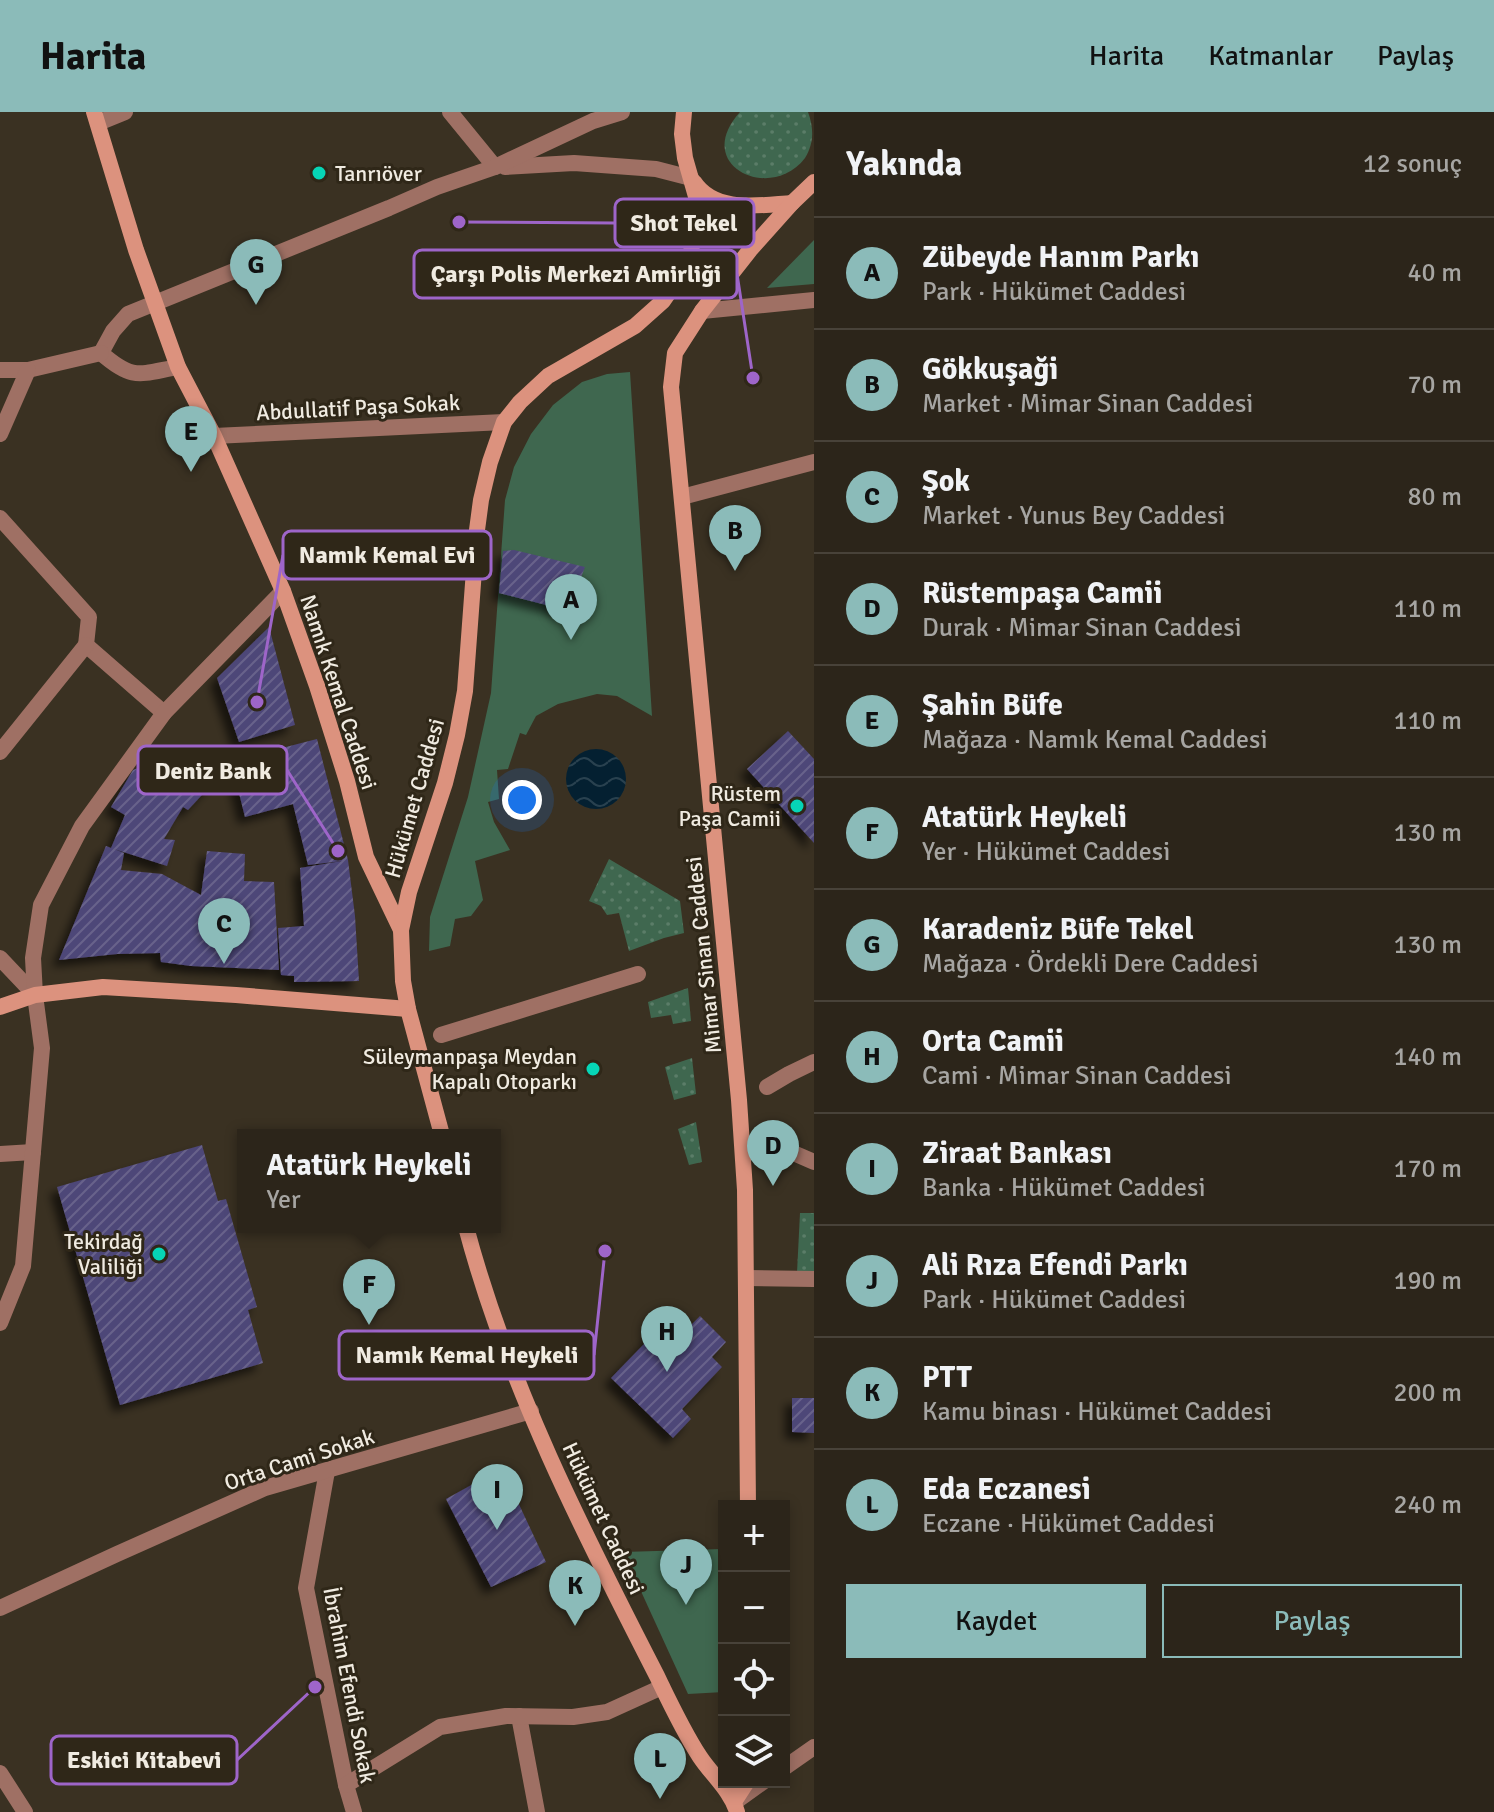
<!DOCTYPE html>
<html lang="tr">
<meta charset="utf-8">
<style>
body{margin:0;font-family:Signika,sans-serif;background:#342d23;color:#f1f3f6}
.controls{position:absolute;right:24px;bottom:24px;display:grid;overflow:hidden;border-radius:0px;box-shadow:0 4px 12px #0003}
.controls button{width:72px;height:72px;display:grid;place-items:center;padding:0;border:0;border-bottom:2px solid #484239;background:#2c251a;color:#f1f3f6;font:40px sans-serif}
.you{position:absolute;left:522px;top:688px;width:28px;height:28px;margin:-20px;border:6px solid #fff;border-radius:50%;background:#1a73e8;box-shadow:0 0 0 12px #1a73e833}
.badge{display:grid;place-items:center;width:52px;height:52px;border-radius:50%;background:#8bbbb9;color:#111;font-size:26px;font-weight:700}
.pin{position:absolute;translate:-50% -66px;filter:drop-shadow(0 2px 4px #0008)}
.pin::after{content:'';position:absolute;top:42px;width:28px;height:24px;background:inherit;clip-path:polygon(0 0,100% 0,50% 100%)}
.popup{position:absolute;left:237px;top:1017px;width:264px;height:104px;box-sizing:border-box;display:grid;place-content:center;border-radius:0px;background:#2c251a;filter:drop-shadow(0 2px 6px #0005);font-size:26px;white-space:nowrap;color:#a6a5a2}
.popup b{font-size:30px;color:#f1f3f6}
.popup::after{content:'';position:absolute;left:50%;top:100%;margin-left:-16px;border:16px solid transparent;border-top-color:#2c251a}
.list{margin:0;padding:0;list-style:none}
h2{display:flex;justify-content:space-between;align-items:center;height:104px;margin:0;padding:0 32px;font-size:34px}
h2 small{font-size:26px;font-weight:400;color:#a6a5a2}
.list li{display:grid;grid-template-columns:52px 1fr auto;gap:24px;align-items:center;box-sizing:border-box;height:112px;padding:0 32px;border-top:2px solid #484239}
.list b{display:block;font-size:30px;white-space:nowrap}
.list p{margin:0;font-size:26px;white-space:nowrap;color:#a6a5a2}
.list em{font-size:26px;font-style:normal;color:#a6a5a2}
.actions{display:flex;gap:16px;padding:24px 32px}
.actions a{flex:1;padding:18px 0;border:2px solid #8bbbb9;border-radius:0px;text-align:center;font-size:28px;color:#8bbbb9}
.actions .main{background:#8bbbb9;color:#111}
.icon{flex:none;width:44px;height:44px;fill:none;stroke:currentColor;stroke-width:2;stroke-linecap:round;stroke-linejoin:round}
.map{position:relative;flex:none;width:814px;height:1700px;overflow:hidden}
header{display:flex;align-items:center;gap:48px;box-sizing:border-box;height:112px;padding:0 40px;background:#8bbbb9;color:#111}
header strong{font-size:38px}
nav{display:flex;gap:44px;margin-inline-start:auto;font-size:28px}
main{display:flex}
aside{flex:1;background:#2c251a}
.map>svg:first-child{display:block}
.grass{fill:url(#grass-dots)}
.green{fill:#3f674f}
.water{fill:url(#water-waves)}
.building{fill:url(#building-hatch);filter:url(#shadow)}
.lines{fill:none;stroke-linecap:round;stroke-linejoin:round}
.street{stroke:#9f7064;stroke-width:16}
.secondary{stroke:#dc927e;stroke-width:16}
.poi-dot{fill:#06d5b6;stroke:#2f2718;stroke-width:3}
.labels{text-anchor:middle;stroke-width:6;stroke-linejoin:round;paint-order:stroke}
.poi-label{font-size:22px;fill:#f0ebe1;stroke:#2f2718;text-anchor:end}
.street-label{font-size:22px;fill:#f0ebe1;stroke:#2f2718}
.leader{fill:none;stroke:#9e65c9;stroke-width:3}
.callout-dot{fill:#9e65c9;stroke:#2f2718;stroke-width:3}
.callout{fill:#2f2718;stroke:#9e65c9;stroke-width:3}
.callout-label{font-size:24px;text-anchor:middle;font-weight:bold;fill:#f0ebe1}
</style>
<header>
<strong>Harita</strong>
<nav><a>Harita</a><a>Katmanlar</a><a>Paylaş</a></nav>
</header>
<main>
<div class="map">
<svg width="814" height="1700" viewBox="0 0 814 1700">
<defs>
<pattern id="grass-dots" width="8" height="8" patternUnits="userSpaceOnUse" patternTransform="scale(2)"><rect width="8" height="8" fill="#3f674f"/><path d="M2 2h.1M6 6h.1" fill="none" stroke="#5b7d68" stroke-width="1.8" stroke-linecap="round"/></pattern>
<pattern id="water-waves" width="16" height="10" patternUnits="userSpaceOnUse" patternTransform="scale(2)"><rect width="16" height="10" fill="#042031"/><path d="M0 5q4-4 8 0t8 0" fill="none" stroke="#29414f"/></pattern>
<pattern id="building-hatch" width="6" height="6" patternUnits="userSpaceOnUse" patternTransform="scale(2)"><rect width="6" height="6" fill="#4e4778"/><path d="M-1 1l2-2M0 6l6-6M5 7l2-2" fill="none" stroke="#68628b"/></pattern>
<filter id="shadow"><feDropShadow dx="-7" dy="7" stdDeviation="4" flood-color="#0009"/></filter>
</defs>
<rect width="100%" height="100%" fill="#3a3122"/>
<g class="grass">
<path d="M740,0H808C814,17 814,31 805,46C771,91 691,54 740,0Z"/>
<path d="M609,747L680,789L684,821L664,826L629,839L619,801L607,803L601,794L589,789Z"/>
<path d="M688,876L691,909L673,912L671,903L651,906L648,890Z"/>
<path d="M692,946L696,982L674,988L665,955Z"/>
<path d="M696,1010L702,1050L689,1053L678,1017Z"/>
<path d="M800,1101H814V1161H797Z"/>
</g>
<g class="green">
<path d="M814,128V172L767,176Z"/>
<path d="M630,260L652,604L617,584L597,582L558,592L536,604L526,623L520,621L508,657L497,658L499,687L488,690L494,710L510,738L475,749L483,788L471,804L455,807L450,834L429,839L430,805L468,685L491,581L505,388L514,355L531,322L553,293L582,270L607,262Z"/>
<path d="M722,1437L724,1475V1580L688,1582L623,1440Z"/>
</g>
<circle class="water" cx="596" cy="667" r="30"/>
<g class="building">
<path d="M514,438L585,455L570,494L566,498L499,481L503,439Z"/>
<path d="M269,515L295,613L239,630L217,566Z"/>
<path d="M788,619L814,647V731L747,657Z"/>
<path d="M317,627L348,748L355,804L359,869L294,870V864L281,863L278,816L304,814L300,756L342,749L308,753L293,692L245,705L231,649Z"/>
<path d="M190,636L214,638V670L188,698L183,695L164,727L175,728L167,754L114,737L124,741L121,758L162,762L201,783L207,739L245,742L244,769L274,770L279,858L191,854L161,850L160,841L117,842L59,848L106,734L111,736L125,703L111,695L133,658Z"/>
<path d="M202,1033L218,1089L226,1087L257,1195L248,1198L263,1251L120,1293L57,1075Z"/>
<path d="M671,1204L685,1219L700,1204L726,1230L712,1245L722,1255L682,1297L691,1307L673,1326L611,1266Z"/>
<path d="M792,1286H814V1321L792,1320Z"/>
<path d="M502,1356L546,1450L491,1475L446,1387Z"/>
</g>
<g class="lines">
<g class="street">
<path d="M450,0L495,55"/>
<path d="M98,11L125,0"/>
<path d="M505,55L574,51L656,57L691,66"/>
<path d="M702,199L814,188"/>
<path d="M101,241L113,219L128,202L389,96L437,75L495,55L593,9L622,0"/>
<path d="M101,241C133,269 139,262 178,255"/>
<path d="M0,258H28L101,241"/>
<path d="M0,322L28,258"/>
<path d="M214,324L504,310"/>
<path d="M682,385L814,350"/>
<path d="M0,406L89,505L86,533L164,601"/>
<path d="M0,640L86,533"/>
<path d="M0,846L35,883"/>
<path d="M441,923L638,862"/>
<path d="M767,975L789,962L814,950"/>
<path d="M775,1033L814,1050"/>
<path d="M0,1042L33,1040"/>
<path d="M746,1166L814,1167"/>
<path d="M0,1211L23,1154L42,936L35,883L33,846L41,793L82,714L164,601L283,479"/>
<path d="M327,1359L306,1476L346,1673L354,1700"/>
<path d="M0,1496L117,1442L265,1376L531,1299"/>
<path d="M519,1604L537,1700"/>
<path d="M784,1656L814,1635"/>
<path d="M0,1661L25,1700"/>
<path d="M346,1673L440,1615L506,1604L573,1605L607,1600L662,1575"/>
<path d="M735,1690L763,1670"/>
</g>
<g class="secondary">
<path d="M94,0L136,138L178,255L214,324L283,479L317,574L347,669L366,745L401,818"/>
<path d="M694,70C715,102 760,93 792,91"/>
<path d="M0,895L35,883L103,875L236,883L408,897"/>
<path d="M442,1023L408,897L403,869L401,818L409,780L445,671L457,623L465,579L477,418L481,388L490,350L504,310L520,290L548,264L635,214L663,189L690,150L697,88L685,46L682,22L684,0"/>
<path d="M466,1115C508,1273 583,1420 657,1564C670,1591 683,1619 700,1645C712,1663 731,1679 737,1700"/>
<path d="M748,1394L745,1078L739,988L671,275L675,241L702,199L750,138L792,91L814,70"/>
<path d="M734,1690L747,1670"/>
</g>
</g>
<g class="poi-dot">
<circle cx="319" cy="61" r="8"/>
<circle cx="797" cy="694" r="8"/>
<circle cx="593" cy="957" r="8"/>
<circle cx="159" cy="1142" r="8"/>
</g>
<g class="labels">
<g class="poi-label">
<text x="335" y="69" text-anchor="start">Tanrıöver</text>
<text x="781" y="689">Rüstem<tspan x="781" dy="25">Paşa Camii</tspan></text>
<text x="577" y="952">Süleymanpaşa Meydan<tspan x="577" dy="25">Kapalı Otoparkı</tspan></text>
<text x="143" y="1137">Tekirdağ<tspan x="143" dy="25">Valiliği</tspan></text>
</g>
<g class="street-label">
<text transform="translate(358 295) rotate(-3)" y="8">Abdullatif Paşa Sokak</text>
<text transform="translate(339 580) rotate(72)" y="8">Namık Kemal Caddesi</text>
<text transform="translate(414 686) rotate(-74)" y="8">Hükümet Caddesi</text>
<text transform="translate(703 843) rotate(-96)" y="8">Mimar Sinan Caddesi</text>
<text transform="translate(299 1347) rotate(-18)" y="8">Orta Cami Sokak</text>
<text transform="translate(604 1406) rotate(65)" y="8">Hükümet Caddesi</text>
<text transform="translate(350 1573) rotate(79)" y="8">İbrahim Efendi Sokak</text>
</g>
</g>
<path class="leader" d="M459 110L615 111M753 266L737 162M257 590L283 443M338 739L287 658M605 1139L594 1243M315 1575L237 1648"/>
<g class="callout-dot">
<circle cx="459" cy="110" r="8"/>
<circle cx="753" cy="266" r="8"/>
<circle cx="257" cy="590" r="8"/>
<circle cx="338" cy="739" r="8"/>
<circle cx="605" cy="1139" r="8"/>
<circle cx="315" cy="1575" r="8"/>
</g>
<g class="callout">
<rect x="615" y="87" width="139" height="48" rx="8"/>
<rect x="414" y="138" width="323" height="48" rx="8"/>
<rect x="283" y="419" width="208" height="48" rx="8"/>
<rect x="138" y="634" width="149" height="48" rx="8"/>
<rect x="339" y="1219" width="255" height="48" rx="8"/>
<rect x="51" y="1624" width="186" height="48" rx="8"/>
</g>
<g class="callout-label">
<text x="684" y="119">Shot Tekel</text>
<text x="576" y="170">Çarşı Polis Merkezi Amirliği</text>
<text x="387" y="451">Namık Kemal Evi</text>
<text x="213" y="667">Deniz Bank</text>
<text x="467" y="1251">Namık Kemal Heykeli</text>
<text x="144" y="1656">Eskici Kitabevi</text>
</g>
</svg>
<div class="controls">
<button>+</button>
<button>−</button>
<button><svg class="icon" aria-label="locate" viewBox="0 0 24 24"><circle cx="12" cy="12" r="6"/><path d="M12 2v4M12 18v4M2 12h4M18 12h4"/></svg></button>
<button><svg class="icon" aria-label="layers" viewBox="0 0 24 24"><path d="M12 4l9 5-9 5-9-5zM3 14l9 5 9-5"/></svg></button>
</div>
<div class="you"></div>
<div class="pin badge" style="left:571px;top:528px">A</div>
<div class="pin badge" style="left:735px;top:459px">B</div>
<div class="pin badge" style="left:224px;top:852px">C</div>
<div class="pin badge" style="left:773px;top:1074px">D</div>
<div class="pin badge" style="left:191px;top:360px">E</div>
<div class="pin badge" style="left:369px;top:1213px">F</div>
<div class="popup"><b>Atatürk Heykeli</b>Yer</div>
<div class="pin badge" style="left:256px;top:193px">G</div>
<div class="pin badge" style="left:667px;top:1260px">H</div>
<div class="pin badge" style="left:497px;top:1418px">I</div>
<div class="pin badge" style="left:686px;top:1493px">J</div>
<div class="pin badge" style="left:575px;top:1514px">K</div>
<div class="pin badge" style="left:660px;top:1687px">L</div>
</div>
<aside>
<h2>Yakında<small>12 sonuç</small></h2>
<ul class="list">
<li><span class="badge">A</span><div><b>Zübeyde Hanım Parkı</b><p>Park · Hükümet Caddesi</p></div><em>40 m</em></li>
<li><span class="badge">B</span><div><b>Gökkuşaği</b><p>Market · Mimar Sinan Caddesi</p></div><em>70 m</em></li>
<li><span class="badge">C</span><div><b>Şok</b><p>Market · Yunus Bey Caddesi</p></div><em>80 m</em></li>
<li><span class="badge">D</span><div><b>Rüstempaşa Camii</b><p>Durak · Mimar Sinan Caddesi</p></div><em>110 m</em></li>
<li><span class="badge">E</span><div><b>Şahin Büfe</b><p>Mağaza · Namık Kemal Caddesi</p></div><em>110 m</em></li>
<li><span class="badge">F</span><div><b>Atatürk Heykeli</b><p>Yer · Hükümet Caddesi</p></div><em>130 m</em></li>
<li><span class="badge">G</span><div><b>Karadeniz Büfe Tekel</b><p>Mağaza · Ördekli Dere Caddesi</p></div><em>130 m</em></li>
<li><span class="badge">H</span><div><b>Orta Camii</b><p>Cami · Mimar Sinan Caddesi</p></div><em>140 m</em></li>
<li><span class="badge">I</span><div><b>Ziraat Bankası</b><p>Banka · Hükümet Caddesi</p></div><em>170 m</em></li>
<li><span class="badge">J</span><div><b>Ali Rıza Efendi Parkı</b><p>Park · Hükümet Caddesi</p></div><em>190 m</em></li>
<li><span class="badge">K</span><div><b>PTT</b><p>Kamu binası · Hükümet Caddesi</p></div><em>200 m</em></li>
<li><span class="badge">L</span><div><b>Eda Eczanesi</b><p>Eczane · Hükümet Caddesi</p></div><em>240 m</em></li>
</ul>
<div class="actions"><a class="main">Kaydet</a><a>Paylaş</a></div>
</aside>
</main>
